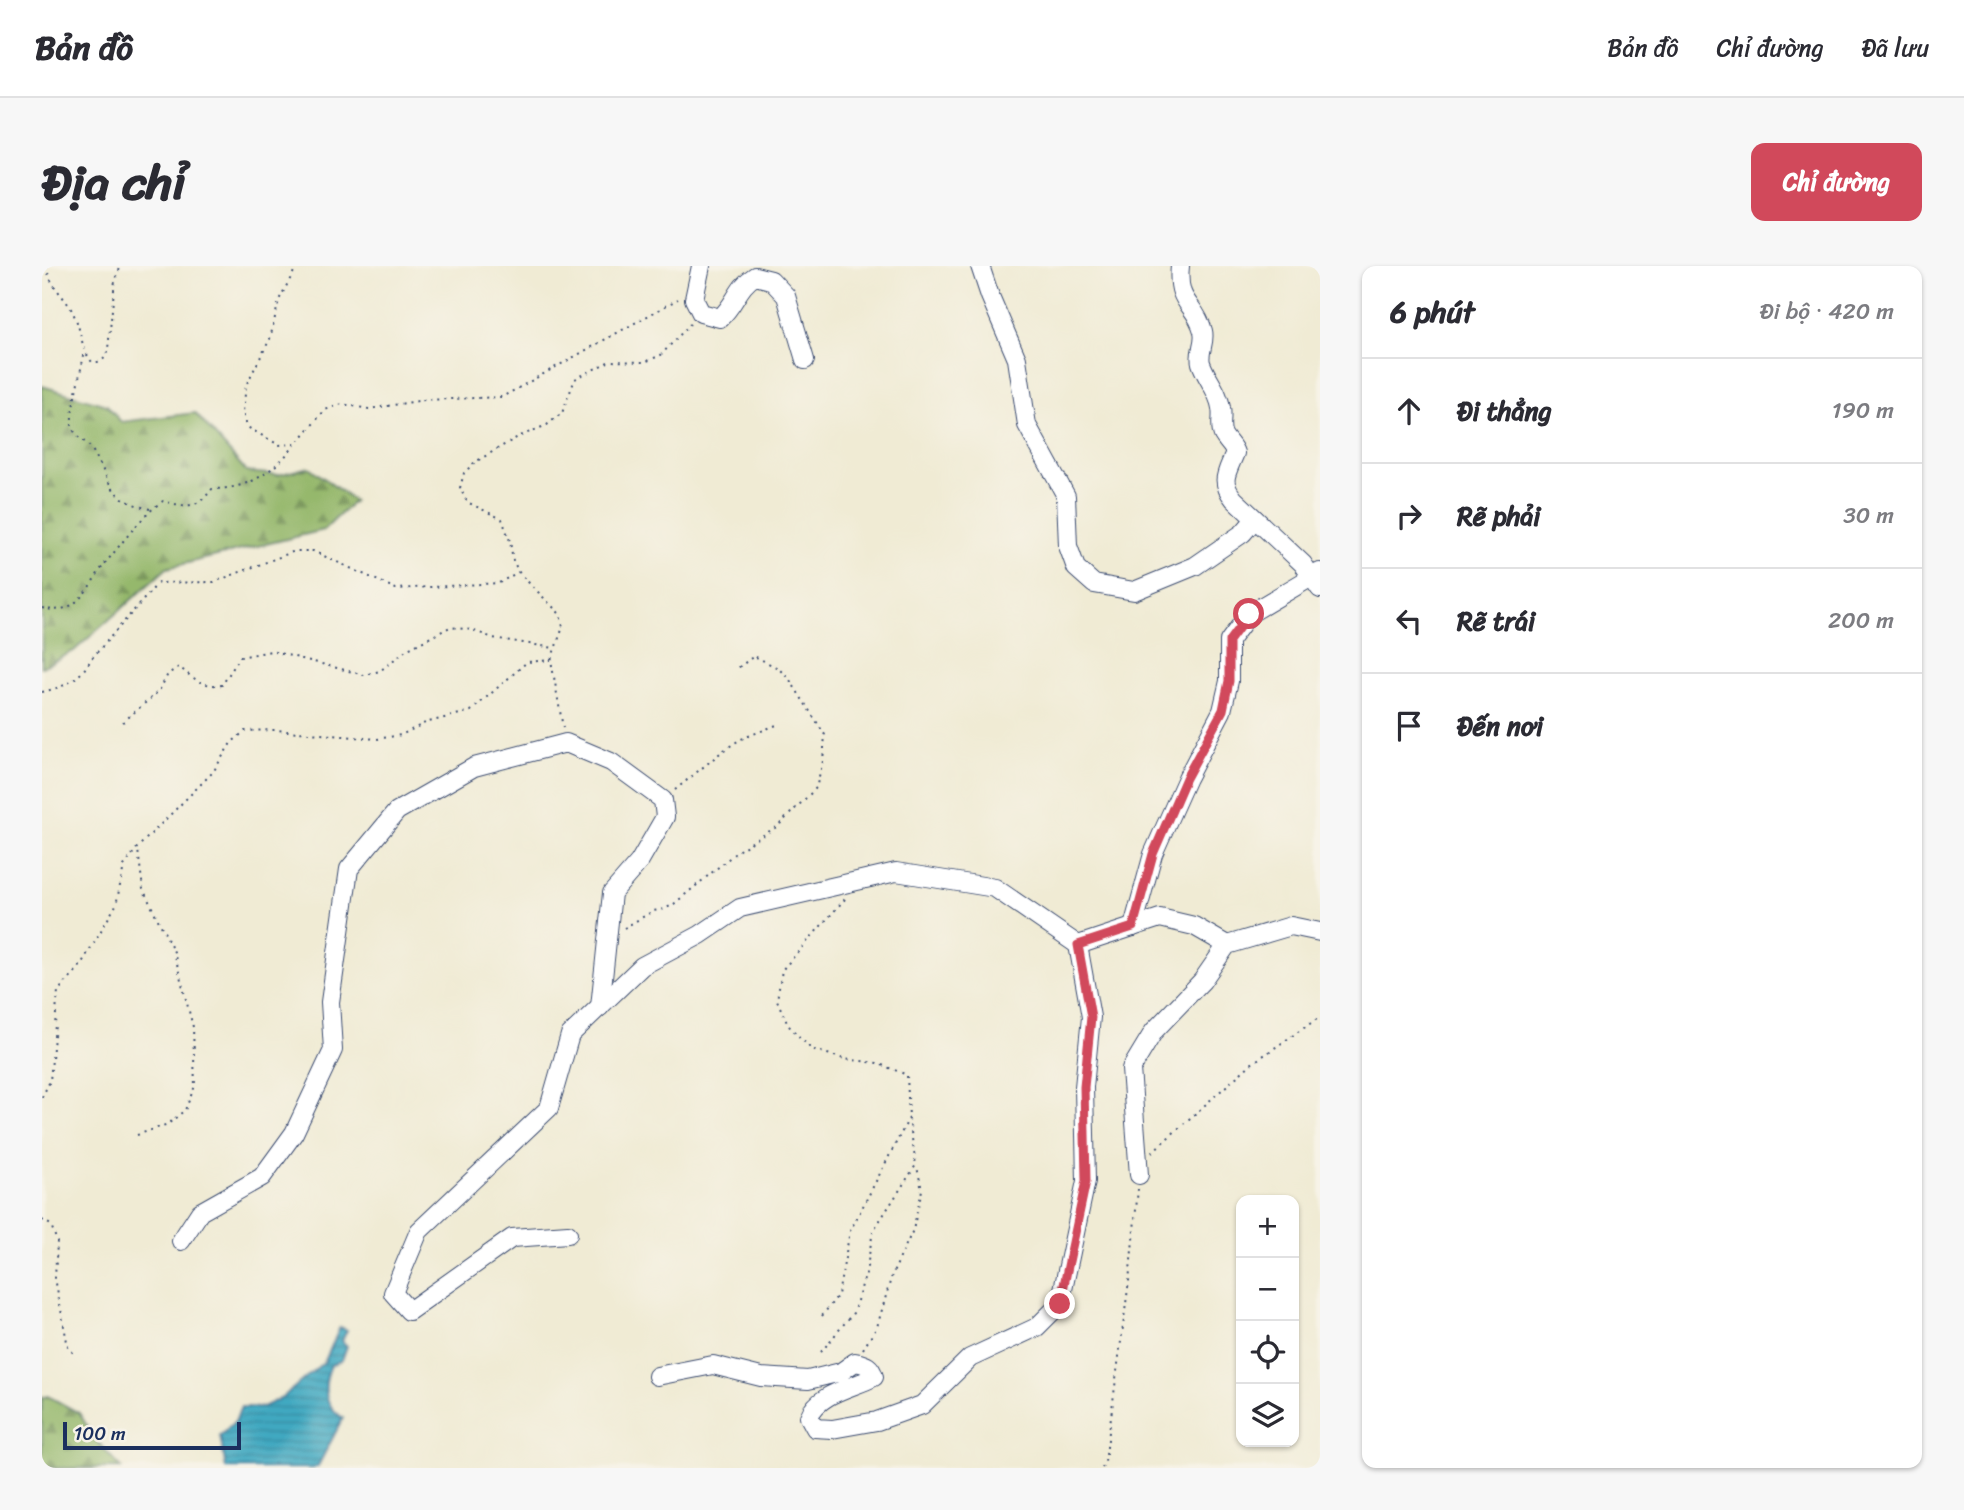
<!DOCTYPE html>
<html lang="vi">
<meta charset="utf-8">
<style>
body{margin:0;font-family:Sriracha,sans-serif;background:#f7f7f7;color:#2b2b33}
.controls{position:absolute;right:21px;bottom:21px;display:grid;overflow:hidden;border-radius:14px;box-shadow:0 2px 5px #0004}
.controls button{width:63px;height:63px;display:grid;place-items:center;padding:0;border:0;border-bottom:2px solid #e1e1e2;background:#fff;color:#2b2b33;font:35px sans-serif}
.scale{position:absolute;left:21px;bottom:18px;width:178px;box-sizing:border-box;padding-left:7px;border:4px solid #1b2f5e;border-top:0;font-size:19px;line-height:24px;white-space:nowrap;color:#1b2f5e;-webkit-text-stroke:5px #f7f3e8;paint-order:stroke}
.stop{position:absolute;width:21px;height:21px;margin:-16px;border:5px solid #d1495b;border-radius:50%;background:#fff}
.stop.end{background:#d1495b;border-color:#fff;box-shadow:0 2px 7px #0008}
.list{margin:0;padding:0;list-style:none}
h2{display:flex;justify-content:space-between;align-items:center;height:91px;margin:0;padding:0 28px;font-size:30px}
h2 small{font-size:23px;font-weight:400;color:#7c7c81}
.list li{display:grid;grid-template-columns:46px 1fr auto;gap:21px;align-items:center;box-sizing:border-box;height:105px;padding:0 28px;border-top:2px solid #e1e1e2}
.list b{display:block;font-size:26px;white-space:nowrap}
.list em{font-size:23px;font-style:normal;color:#7c7c81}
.icon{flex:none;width:38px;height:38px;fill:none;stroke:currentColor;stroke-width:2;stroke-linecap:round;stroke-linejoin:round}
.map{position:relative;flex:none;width:1278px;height:1202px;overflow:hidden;border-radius:14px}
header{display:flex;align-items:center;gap:42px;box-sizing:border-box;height:98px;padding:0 35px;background:#fff;border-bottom:2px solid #e1e1e2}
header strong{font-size:33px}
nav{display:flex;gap:38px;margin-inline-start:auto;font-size:24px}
.intro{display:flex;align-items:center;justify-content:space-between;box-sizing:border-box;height:168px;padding:0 42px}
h1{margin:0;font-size:49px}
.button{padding:18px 32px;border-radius:14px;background:#d1495b;color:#fff;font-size:24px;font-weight:700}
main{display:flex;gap:42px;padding:0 42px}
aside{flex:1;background:#fff;border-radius:14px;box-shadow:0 2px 5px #0004}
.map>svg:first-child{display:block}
.forest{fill:url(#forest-firs);stroke:#587465;stroke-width:2}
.water{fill:url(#water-rules);stroke:#2e6c90;stroke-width:2}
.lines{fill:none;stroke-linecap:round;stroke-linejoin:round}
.minor-casing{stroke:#3b4b70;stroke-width:20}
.path{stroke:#3b4b70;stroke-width:2;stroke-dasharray:2 5;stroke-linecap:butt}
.minor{stroke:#fff;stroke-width:18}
.route{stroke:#d1495b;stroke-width:9}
</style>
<header>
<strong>Bản đồ</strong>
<nav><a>Bản đồ</a><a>Chỉ đường</a><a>Đã lưu</a></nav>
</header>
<div class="intro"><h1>Địa chỉ</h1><a class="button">Chỉ đường</a></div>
<main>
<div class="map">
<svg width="1278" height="1202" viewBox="0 0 1278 1202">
<defs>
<pattern id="forest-firs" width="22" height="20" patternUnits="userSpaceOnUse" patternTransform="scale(1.75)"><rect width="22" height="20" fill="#95b86c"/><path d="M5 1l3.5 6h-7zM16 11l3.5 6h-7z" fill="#79965c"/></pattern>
<pattern id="water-rules" width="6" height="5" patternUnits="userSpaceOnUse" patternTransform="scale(1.75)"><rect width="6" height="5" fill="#41a9c1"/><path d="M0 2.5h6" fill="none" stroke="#368aa0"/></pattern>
</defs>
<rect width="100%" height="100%" fill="#f7f3e8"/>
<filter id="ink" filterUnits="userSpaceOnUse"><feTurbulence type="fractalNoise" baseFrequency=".0143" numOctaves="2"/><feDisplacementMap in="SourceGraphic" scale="14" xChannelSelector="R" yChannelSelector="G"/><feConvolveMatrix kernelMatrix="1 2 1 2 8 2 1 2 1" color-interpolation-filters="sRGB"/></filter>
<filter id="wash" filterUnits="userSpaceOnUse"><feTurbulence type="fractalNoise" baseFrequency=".00686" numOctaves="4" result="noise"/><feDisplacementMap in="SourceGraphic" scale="28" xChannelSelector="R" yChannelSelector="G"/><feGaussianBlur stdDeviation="1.57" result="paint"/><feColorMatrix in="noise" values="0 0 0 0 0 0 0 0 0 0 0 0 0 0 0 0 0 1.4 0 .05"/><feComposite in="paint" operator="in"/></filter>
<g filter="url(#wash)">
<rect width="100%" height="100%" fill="#f0ebd4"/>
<g class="forest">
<path d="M0,120L65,139L79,156L153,147L205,206L236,209L267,201L312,235L282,264L125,302L32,385L0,401Z"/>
<path d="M6,1130L37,1147L54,1174L79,1202H0V1132Z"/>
</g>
<path class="water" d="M298,1061L305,1064L300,1075L305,1080L300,1094L289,1099C280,1119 281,1139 301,1152L276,1200L271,1202H184L178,1170L193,1155L199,1141H221L240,1132L283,1095Z"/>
</g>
<g filter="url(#ink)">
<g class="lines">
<defs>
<g id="minor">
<path d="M659,0L652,33L659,47L678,52C694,38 695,21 713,10L729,14L744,30L763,94"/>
<path d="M938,0L948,30L975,93L985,159L1024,230L1026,280L1034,302L1052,318L1092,325L1153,300L1201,267L1213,253"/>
<path d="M1138,0C1134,39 1153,36 1161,65C1164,76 1156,86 1159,97C1164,112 1177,126 1179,142C1181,151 1177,161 1181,169C1185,176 1191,180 1193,187C1185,207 1177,215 1192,233L1261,298L1278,323"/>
<path d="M1091,661L1111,588L1145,512L1180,445L1187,415V375L1207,348L1278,306"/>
<path d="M1097,909L1089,803L1112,765L1160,715L1185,679L1249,660L1278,666"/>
<path d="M526,968L470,972L367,1045L351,1027L377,965L507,842L528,769L600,700L658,669L698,642L854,606L953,622L1036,679L1118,652L1152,660L1185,679"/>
<path d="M139,975L158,946L220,911L252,867L291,784L288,736L307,603L355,545L432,501L524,477L569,496L621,534L623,551L597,596L570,627L558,741"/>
<path d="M615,1110L671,1099L719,1111L766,1114L799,1106L813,1096C824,1098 829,1100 832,1111C811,1122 776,1127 767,1151L773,1162L790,1163L835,1155L880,1139L928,1092L995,1061L1018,1038L1044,915L1042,821L1049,751L1036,679"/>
</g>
</defs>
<use href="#minor" class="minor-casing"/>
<g class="path">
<path d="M5,0C6,20 25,31 32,49C40,65 38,82 50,96C61,97 63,93 66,83L73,14L79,0"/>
<path d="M255,0L237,34L228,73L204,119L201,146L205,161L237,179L254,178L283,144L300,138L327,143L382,134L460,131L636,33"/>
<path d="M42,89C39,104 28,147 30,159C34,175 44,173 50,184C70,216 65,233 108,243"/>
<path d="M0,342C37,352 47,317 65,295C80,277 103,246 121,235C144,241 154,244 170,223C207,223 230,207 253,179"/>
<path d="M0,426C25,420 37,414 50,392L116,317L172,316L253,285H271L354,323L457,317L476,306"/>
<path d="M81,456L117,425L126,408L137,401C151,412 161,421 180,419L198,391L229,385L322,409L338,405L364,384L408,361L430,364L451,372L512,382"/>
<path d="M521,462L509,394L521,361L518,348L478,308L471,295L468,275L460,253L425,236L418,222L422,207L433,196L476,171L505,159L520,147L533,113L568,95L603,96L619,89L648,58"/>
<path d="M633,524L682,484L699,473L737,458"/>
<path d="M582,662L611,645L623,643L632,638L697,584L736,560L774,522L781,495L783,469L748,414L736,402L712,390L693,404"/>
<path d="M0,831L8,815L16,725L37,702L74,639L82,600L95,582L171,506L189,477L203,465L234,464L335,473L359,469L383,457L429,445L485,396L509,394"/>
<path d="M95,869L126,858L143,844L153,820L151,761L132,686L101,623L96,584"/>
<path d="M1110,886L1209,798L1278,751"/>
<path d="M0,954L9,959L15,976L13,1012L26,1081L33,1089"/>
<path d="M780,1050L796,1029L808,965L867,852L865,809L835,797L802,793L769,783L746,759L735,734L740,704L803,633"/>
<path d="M821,1083L835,1061L850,1009L871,964L880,924L875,901"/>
<path d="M779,1086L811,1047L824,1007L831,965L874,899L867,853"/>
<path d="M1060,1202L1063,1196L1087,1015L1096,923"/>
</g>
<use href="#minor" class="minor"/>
</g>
</g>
<g class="lines" filter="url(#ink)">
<path class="route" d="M1018,1038L1044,915L1042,821L1049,751L1036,679L1091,661L1111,588L1144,512L1181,444L1187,415V375L1207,348"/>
</g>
</svg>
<div class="controls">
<button>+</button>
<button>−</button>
<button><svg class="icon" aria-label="locate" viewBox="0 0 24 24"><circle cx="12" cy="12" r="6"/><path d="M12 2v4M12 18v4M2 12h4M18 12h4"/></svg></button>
<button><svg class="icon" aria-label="layers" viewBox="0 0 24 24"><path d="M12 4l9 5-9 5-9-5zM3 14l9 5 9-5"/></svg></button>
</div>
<div class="scale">100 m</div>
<div class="stop" style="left:1207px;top:348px"></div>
<div class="stop end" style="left:1018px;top:1038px"></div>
</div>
<aside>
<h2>6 phút<small>Đi bộ · 420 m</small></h2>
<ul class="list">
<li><svg class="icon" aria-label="ahead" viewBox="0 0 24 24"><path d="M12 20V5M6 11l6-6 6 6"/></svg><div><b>Đi thẳng</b></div><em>190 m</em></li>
<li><svg class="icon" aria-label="right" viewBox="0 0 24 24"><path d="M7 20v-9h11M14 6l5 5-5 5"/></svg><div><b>Rẽ phải</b></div><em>30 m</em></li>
<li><svg class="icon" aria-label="left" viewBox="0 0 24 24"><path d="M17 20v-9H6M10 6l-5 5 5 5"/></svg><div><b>Rẽ trái</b></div><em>200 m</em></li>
<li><svg class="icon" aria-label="arrive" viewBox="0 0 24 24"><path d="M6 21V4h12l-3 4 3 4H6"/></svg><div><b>Đến nơi</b></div></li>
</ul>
</aside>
</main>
